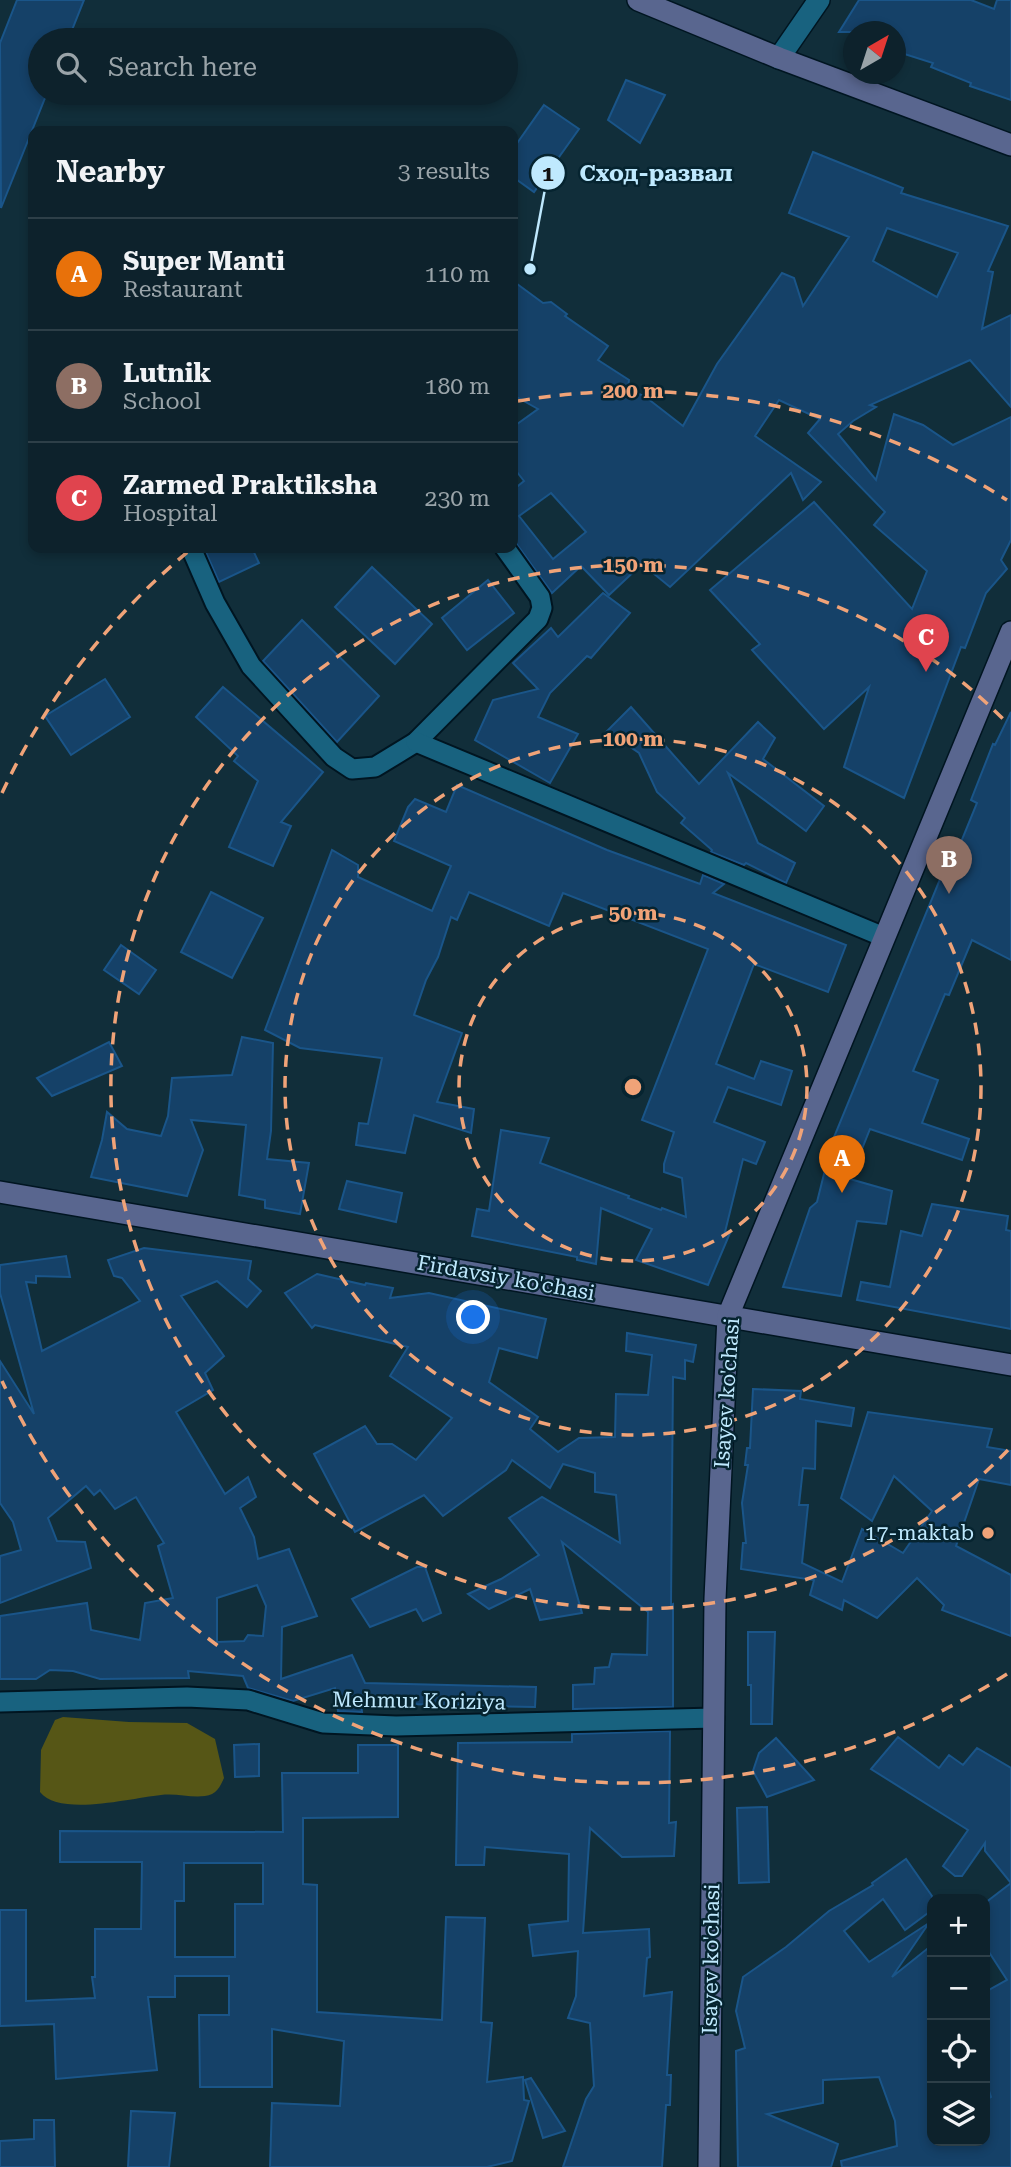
<!DOCTYPE html>
<meta charset="utf-8">
<style>
body{margin:0;font-family:"Roboto Serif",serif;background:#162a34;color:#f1f3f6}
.controls{position:absolute;right:21px;bottom:21px;display:grid;overflow:hidden;border-radius:14px;box-shadow:0 4px 10px #0003}
.controls button{width:63px;height:63px;display:grid;place-items:center;padding:0;border:0;border-bottom:2px solid #2d3f48;background:#0d222c;color:#f1f3f6;font:35px sans-serif}
.compass{position:absolute;left:843px;top:21px;width:63px;height:63px;border-radius:50%;background:#0d222c;box-shadow:0 4px 10px #0003;rotate:39deg}
.you{position:absolute;left:474px;top:1318px;width:24px;height:24px;margin:-18px;border:5px solid #fff;border-radius:50%;background:#1a73e8;box-shadow:0 0 0 10px #1a73e833}
.badge{display:grid;place-items:center;width:46px;height:46px;border-radius:50%;background:#bca0f2;color:#fff;font-size:23px;font-weight:700}
.pin{position:absolute;translate:-50% -58px;filter:drop-shadow(0 2px 4px #0008)}
.pin::after{content:'';position:absolute;top:37px;width:24px;height:21px;background:inherit;clip-path:polygon(0 0,100% 0,50% 100%)}
.list{margin:0;padding:0;list-style:none}
h2{display:flex;justify-content:space-between;align-items:center;height:91px;margin:0;padding:0 28px;font-size:30px}
h2 small{font-size:23px;font-weight:400;color:#9aa4a9}
.list li{display:grid;grid-template-columns:46px 1fr auto;gap:21px;align-items:center;box-sizing:border-box;height:112px;padding:0 28px;border-top:2px solid #2d3f48}
.list b{display:block;font-size:26px;white-space:nowrap}
.list p{margin:0;font-size:23px;white-space:nowrap;color:#9aa4a9}
.list em{font-size:23px;font-style:normal;color:#9aa4a9}
.icon{flex:none;width:38px;height:38px;fill:none;stroke:currentColor;stroke-width:2;stroke-linecap:round;stroke-linejoin:round}
.map{position:relative;flex:none;width:1011px;height:2167px;overflow:hidden}
.search{position:absolute;background:#0d222c;box-shadow:0 4px 10px #0003;left:28px;top:28px;width:490px;height:77px;display:flex;align-items:center;gap:18px;box-sizing:border-box;padding:0 24px;border-radius:38px;color:#9aa4a9;font-size:26px}
.panel{position:absolute;background:#0d222c;box-shadow:0 4px 10px #0003;left:28px;top:126px;width:490px;height:427px;border-radius:14px}
.map>svg:first-child{display:block}
.forest{fill:#565616}
.building{fill:#154168;stroke:#1a5589;stroke-width:2;fill-rule:evenodd}
.lines{fill:none;stroke-linecap:round;stroke-linejoin:round}
.minor-casing{stroke:#001521;stroke-width:23}
.tertiary-casing{stroke:#001521;stroke-width:24}
.secondary-casing{stroke:#001521;stroke-width:24}
.minor{stroke:#18627f;stroke-width:19}
.tertiary{stroke:#18627f;stroke-width:21}
.secondary{stroke:#59668f;stroke-width:21}
.ring{fill:none;stroke:#f0a378;stroke-width:3.5;stroke-dasharray:12 9}
.poi-dot{fill:#f0a378;stroke:#062430;stroke-width:2.5}
.labels{text-anchor:middle;stroke-width:5;stroke-linejoin:round;paint-order:stroke}
.street-label{font-size:21px;fill:#bfe9fe;stroke:#062430}
.poi-label{font-size:21px;fill:#bfe9fe;stroke:#062430;text-anchor:end}
.centre{fill:#f0a378;stroke:#062430;stroke-width:3.5}
.ring-label{font-size:21px;text-anchor:middle;font-weight:bold;fill:#f0a378;stroke:#062430;stroke-width:5;stroke-linejoin:round;paint-order:stroke}
.leader{fill:none;stroke:#bfe9fe;stroke-width:2.5}
.callout-dot{fill:#bfe9fe;stroke:#062430;stroke-width:2.5}
.mark-label{font-size:21px;text-anchor:middle;font-weight:bold;fill:#111}
.callout-label{font-size:23px;text-anchor:middle;font-weight:bold;fill:#bfe9fe;stroke:#062430;stroke-width:5;stroke-linejoin:round;paint-order:stroke}
</style>
<div class="map">
<svg width="1011" height="2167" viewBox="0 0 1011 2167">
<rect width="100%" height="100%" fill="#112e3a"/>
<path class="forest" d="M63,1717L129,1722L187,1723L215,1739L224,1778C220,1787 216,1795 205,1796C191,1798 176,1793 161,1795C131,1798 59,1817 40,1792L41,1750L55,1720Z"/>
<g class="building">
<path d="M17,0H84L68,40H40V93H47L1,208L0,43Z"/>
<path d="M859,0H971L994,9L997,0H1011V100L970,86L971,83L931,67L933,63L895,51V32H839Z"/>
<path d="M626,80L665,95L640,143L608,120Z"/>
<path d="M544,105L579,129L534,192L513,177V149Z"/>
<path d="M813,152L903,188L901,193L1008,226L988,271L993,272L982,329L1011,315V407L970,360L870,405L876,407L853,421L838,434L876,480L894,414L923,425L953,445L1011,417V540L1001,560L1007,569L986,593L965,648L961,647L904,798L844,767L869,687L824,729L752,650L760,644L710,590L814,502L912,609L927,571L874,525L885,512L808,433L820,419L779,400L755,436L821,482L803,500L791,473L670,587L642,564L609,595L581,566L552,593L513,539V490L524,481L513,467V427L538,409L513,395V281L543,303L551,302L567,314L565,316L608,346L598,360L629,380L628,388L647,398L683,426L717,364L782,273L794,278L803,306L849,237L789,213ZM887,228L958,253L937,297L873,261ZM551,493L586,532L553,559L519,516Z"/>
<path d="M204,548H252L259,563L219,582Z"/>
<path d="M372,567L432,624L395,664L335,607Z"/>
<path d="M488,580L514,613L467,650L442,618Z"/>
<path d="M603,593L630,613L591,658L587,656L550,693L538,717L578,734L550,783L475,740L493,700L538,689L513,663L551,628L558,637Z"/>
<path d="M302,620L379,696L337,742L263,661Z"/>
<path d="M105,679L130,717L71,755L45,716Z"/>
<path d="M223,687L323,772L281,822L291,826L273,866L229,847L258,781L234,761L238,756L196,717Z"/>
<path d="M631,707L699,784L758,722L775,738L763,759L824,806L806,831L728,773L758,843L795,863L786,883L746,863L744,865L711,852L712,850L681,823L685,818L657,792L639,753L607,731Z"/>
<path d="M1011,712V960L972,940L949,995L945,994L913,1071L938,1080L922,1123L969,1139L962,1160L870,1129L850,1179L892,1191L886,1224L857,1221L841,1296L783,1287L810,1208L817,1202L832,1142L945,867L950,869L977,803L971,800L993,744L995,745Z"/>
<path d="M457,785L607,850L700,884L703,875L724,884L713,893L846,945L828,992L754,964L716,1064L754,1079L761,1061L792,1071L781,1105L728,1087L714,1122L765,1142L756,1164L743,1159L725,1232L730,1233L708,1285L636,1260L652,1229L601,1208L596,1264L577,1260V1257L472,1236L477,1209L489,1211L501,1130L549,1138L540,1163L629,1196L628,1198L661,1210L662,1208L686,1217L682,1178L664,1172V1164L674,1132L642,1120L708,949L563,893L549,926L469,892L457,920L451,917L438,957L426,980L414,1015L462,1033L437,1102L474,1109L471,1133L414,1115L405,1153L356,1145L359,1123L368,1124L382,1058L300,1048L265,1030L332,850L358,865V877L432,911L451,866L394,841L408,807L415,799L446,812Z"/>
<path d="M211,892L263,918L232,978L181,952Z"/>
<path d="M121,945L156,970L139,994L104,970Z"/>
<path d="M242,1037L273,1043L271,1131L267,1159L309,1163L300,1214L265,1208V1200L239,1195L246,1125L191,1120L203,1150L187,1196L91,1177L102,1140L107,1112L127,1129L161,1136L168,1116L172,1078L232,1075Z"/>
<path d="M109,1042L122,1066L52,1096L37,1078Z"/>
<path d="M347,1181L402,1193L396,1222L339,1209Z"/>
<path d="M932,1204L1008,1216L1006,1230L1011,1231V1329L857,1300L861,1282L890,1287L901,1231L922,1236Z"/>
<path d="M144,1248L251,1261L248,1279L261,1291L247,1307L217,1281L181,1296L224,1356L205,1373L213,1390L176,1412L225,1494L248,1477L256,1497L240,1508L254,1537L258,1559L289,1549L317,1616L282,1627L281,1679L352,1655L365,1683L536,1687L535,1707L361,1703L362,1712L338,1711L335,1688L293,1701L248,1688L243,1676L188,1671L189,1678L100,1679L73,1671L50,1670L36,1679H0V1616L87,1603L91,1630L140,1640L145,1603L173,1598L158,1546L164,1543L136,1497L115,1509L100,1490L94,1495L86,1486L48,1518L57,1541L85,1542L91,1568L0,1603V1556L21,1550L13,1522L0,1503V1361L34,1414L0,1293V1265L66,1256L70,1277L36,1276V1283L26,1282L42,1351L140,1301L122,1278L114,1276L108,1260ZM257,1585L266,1606L263,1636L248,1635L244,1641L217,1642V1598Z"/>
<path d="M317,1274L365,1285L366,1283L393,1288L390,1298L429,1293L546,1319L537,1358L499,1348L489,1382L538,1417L530,1429L558,1452L579,1438L615,1437L616,1394L648,1395L652,1355L626,1351L627,1333L696,1345L693,1362L685,1360V1379L673,1377L671,1605L673,1604V1707L573,1709V1685L594,1684L595,1668L609,1667L612,1654L647,1655L648,1612L562,1542L582,1613L540,1620L530,1589L489,1609L468,1594L501,1579L539,1555L509,1518L542,1497L620,1543L616,1495L595,1492V1473L563,1464L550,1488L512,1460L506,1470L443,1516L424,1495L355,1532L314,1454L365,1426L377,1444H392L416,1460L452,1418L390,1376L408,1347L315,1325L312,1328L285,1293Z"/>
<path d="M753,1389L801,1391L800,1399L854,1408L851,1426L816,1421L815,1469L803,1468L799,1505H808L802,1563L842,1582L862,1529L903,1553L932,1511L894,1476L872,1521L841,1498L868,1412L992,1429L987,1447L1011,1451V1485L979,1479L956,1546L1011,1575V1636L942,1610L944,1605L917,1578L877,1618L844,1600L842,1610L810,1595L814,1580L741,1569L743,1543H746L742,1503L748,1465H745L747,1448H750Z"/>
<path d="M417,1567H425L441,1613L423,1621L416,1609L370,1627L352,1599Z"/>
<path d="M748,1632H775L772,1724H751V1685H748Z"/>
<path d="M670,1731L669,1823L676,1822L674,1856L622,1857L590,1828L583,1933L649,1929L650,1957L647,1958L644,1996L672,1992L667,2075H671L670,2105H666L662,2167H563L586,2099L594,2086L590,2023L568,2018L576,1996L578,1951L533,1956L529,1925L568,1921L569,1854L485,1847L484,1865H456L458,1743L572,1742V1734Z"/>
<path d="M898,1737L939,1768L949,1755L963,1765L977,1748L1011,1768V2167H842L841,2161L897,2146L895,2121L879,2077L823,2080V2103L767,2114L838,2144L831,2167H738L736,2051L745,2048L736,2011L743,1977L786,1947L829,1911L873,1885L872,1883L906,1859L932,1896V1910L905,1930L883,1899L844,1931L869,1962L929,1923L892,1977L932,1945V2141H985V2100L991,2097L985,2078V1992L1007,1980L985,1946V1903L1011,1883L985,1851V1843L962,1876H955L943,1866L968,1830L871,1769Z"/>
<path d="M776,1738L814,1780L767,1797L753,1771L759,1753Z"/>
<path d="M259,1744V1776L235,1777L234,1745Z"/>
<path d="M358,1745H398V1817L303,1818V1884L317,1885V2012L442,2020L446,1917L485,1918L481,2022L492,2023L487,2082L523,2077L524,2100L529,2101L512,2161L487,2167H270L272,2103L340,2106L344,2041L272,2029V2087H200L199,2015H229V1976H175V1997H148L157,2070L56,2079L54,2024L0,2026V1910H26V2001L95,1998L92,1977H95V1929H141L142,1862H60V1831L283,1832L282,1773H358ZM184,1863H263V1904H235V1957H175V1901H184Z"/>
<path d="M767,1807L769,1882L739,1883L737,1808Z"/>
<path d="M531,2078L565,2131L543,2138L525,2080Z"/>
<path d="M131,2111L175,2113L169,2167H128Z"/>
<path d="M34,2120H54L55,2167H0V2141L34,2139Z"/>
</g>
<g class="lines">
<defs>
<g id="minor">
<path d="M191,548L215,603L251,666L334,757L352,769L375,767L416,742L538,619L542,608L540,597L505,548"/>
<path d="M416,742L884,937"/>
<path d="M0,1702L187,1697L248,1700L323,1723L396,1726L714,1718"/>
</g>
<path id="tertiary" d="M779,58L819,0"/>
<g id="secondary">
<path d="M638,0L779,58L1011,145"/>
<path d="M0,1192L1011,1365"/>
<path d="M709,2167L715,1599L728,1316L1011,632"/>
</g>
</defs>
<use href="#minor" class="minor-casing"/>
<use href="#tertiary" class="tertiary-casing"/>
<use href="#secondary" class="secondary-casing"/>
<use href="#minor" class="minor"/>
<use href="#tertiary" class="tertiary"/>
<use href="#secondary" class="secondary"/>
</g>
<g class="ring">
<circle cx="633" cy="1087" r="174"/>
<circle cx="633" cy="1087" r="348"/>
<path d="M1008 1450A522 522 0 1 1 1008 724"/>
<path d="M1007 1674A696 696 0 0 1 2 1381M2 793A696 696 0 0 1 190 550M518 401A696 696 0 0 1 1007 500"/>
</g>
<circle class="poi-dot" cx="988" cy="1533" r="7"/>
<g class="labels">
<g class="street-label">
<text transform="translate(506 1278) rotate(10)" y="7">Firdavsiy ko'chasi</text>
<text transform="translate(727 1393) rotate(-86)" y="7">Isayev ko'chasi</text>
<text transform="translate(419 1701) rotate(1)" y="7">Mehmur Koriziya</text>
<text transform="translate(711 1959) rotate(-89)" y="7">Isayev ko'chasi</text>
</g>
<g class="poi-label">
<text x="974" y="1540">17-maktab</text>
</g>
</g>
<circle cx="633" cy="1087" r="10" class="centre"/>
<g class="ring-label">
<text x="633" y="398">200 m</text>
<text x="633" y="572">150 m</text>
<text x="633" y="746">100 m</text>
<text x="633" y="920">50 m</text>
</g>
<path class="leader" d="M530 269L548 173"/>
<g class="callout-dot">
<circle cx="530" cy="269" r="7"/>
<circle cx="548" cy="173" r="18"/>
</g>
<g class="mark-label">
<text x="548" y="181">1</text>
</g>
<g class="callout-label">
<text x="656" y="181">Сход-развал</text>
</g>
</svg>
<div class="controls">
<button>+</button>
<button>−</button>
<button><svg class="icon" aria-label="locate" viewBox="0 0 24 24"><circle cx="12" cy="12" r="6"/><path d="M12 2v4M12 18v4M2 12h4M18 12h4"/></svg></button>
<button><svg class="icon" aria-label="layers" viewBox="0 0 24 24"><path d="M12 4l9 5-9 5-9-5zM3 14l9 5 9-5"/></svg></button>
</div>
<svg class="compass" viewBox="-18 -18 36 36"><path d="M0-13l5 13h-10z" fill="#e53935"/><path d="M0 13l5-13h-10z" fill="#9aa4a9"/></svg>
<div class="you"></div>
<div class="pin badge" style="left:842px;top:1193px;background:#e8710a">A</div>
<div class="pin badge" style="left:949px;top:894px;background:#8d6e63">B</div>
<div class="pin badge" style="left:926px;top:672px;background:#e0444e">C</div>
<div class="search"><svg class="icon" aria-label="search" viewBox="0 0 24 24"><circle cx="10" cy="10" r="6"/><path d="M15 15l6 6"/></svg>Search here</div>
<section class="panel">
<h2>Nearby<small>3 results</small></h2>
<ul class="list">
<li><span class="badge" style="background:#e8710a">A</span><div><b>Super Manti</b><p>Restaurant</p></div><em>110 m</em></li>
<li><span class="badge" style="background:#8d6e63">B</span><div><b>Lutnik</b><p>School</p></div><em>180 m</em></li>
<li><span class="badge" style="background:#e0444e">C</span><div><b>Zarmed Praktiksha</b><p>Hospital</p></div><em>230 m</em></li>
</ul>
</section>
</div>
